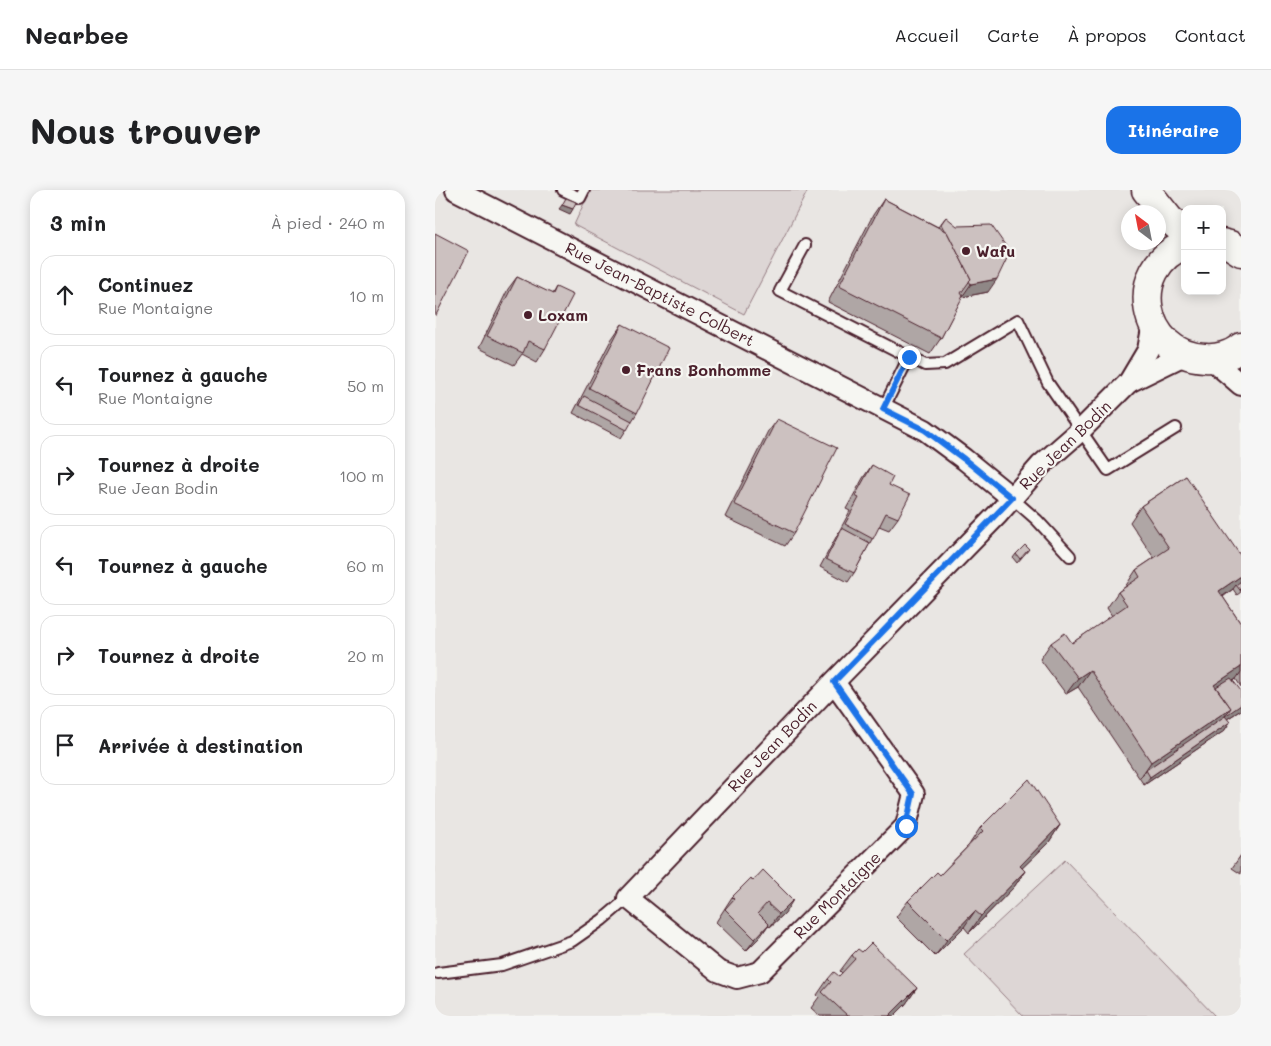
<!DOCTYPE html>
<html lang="fr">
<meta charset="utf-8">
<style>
body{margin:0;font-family:Mali,sans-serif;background:#f6f6f6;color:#202124}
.controls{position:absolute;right:15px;top:15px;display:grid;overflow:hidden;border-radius:10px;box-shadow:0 2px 12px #0003}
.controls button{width:45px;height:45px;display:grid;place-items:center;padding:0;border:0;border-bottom:1px solid #e0e0e0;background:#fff;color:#202124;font:25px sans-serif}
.compass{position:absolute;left:686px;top:15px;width:45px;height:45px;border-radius:50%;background:#fff;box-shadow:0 2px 12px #0003;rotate:328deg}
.stop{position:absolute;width:15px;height:15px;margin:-11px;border:4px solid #1a73e8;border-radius:50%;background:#fff}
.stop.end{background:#1a73e8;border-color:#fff;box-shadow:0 1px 5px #0008}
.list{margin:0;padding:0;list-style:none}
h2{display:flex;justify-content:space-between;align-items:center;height:65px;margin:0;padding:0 20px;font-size:21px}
h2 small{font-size:16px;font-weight:400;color:#757577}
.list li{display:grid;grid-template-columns:32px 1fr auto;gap:15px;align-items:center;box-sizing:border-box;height:80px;margin:0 10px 10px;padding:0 10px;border:1px solid #e0e0e0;border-radius:15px}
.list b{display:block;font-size:19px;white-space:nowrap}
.list p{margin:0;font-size:16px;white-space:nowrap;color:#757577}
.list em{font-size:16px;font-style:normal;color:#757577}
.icon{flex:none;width:28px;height:28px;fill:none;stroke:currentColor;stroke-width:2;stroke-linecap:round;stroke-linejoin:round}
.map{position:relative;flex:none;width:806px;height:826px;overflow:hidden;border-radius:15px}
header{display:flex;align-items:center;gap:30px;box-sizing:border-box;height:70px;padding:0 25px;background:#fff;border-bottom:1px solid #e0e0e0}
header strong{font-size:24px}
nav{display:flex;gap:28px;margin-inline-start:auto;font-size:18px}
.intro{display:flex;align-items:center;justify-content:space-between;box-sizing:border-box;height:120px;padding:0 30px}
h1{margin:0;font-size:35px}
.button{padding:12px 22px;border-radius:15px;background:#1a73e8;color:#fff;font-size:18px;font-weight:700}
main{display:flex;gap:30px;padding:0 30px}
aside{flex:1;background:#fff;border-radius:15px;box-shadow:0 2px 12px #0003}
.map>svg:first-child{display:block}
.built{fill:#e9e6e3;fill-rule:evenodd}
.green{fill:#ddd6d5;stroke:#947a80}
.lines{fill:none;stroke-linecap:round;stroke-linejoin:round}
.lane-casing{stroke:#4a1f2b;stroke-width:14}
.street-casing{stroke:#4a1f2b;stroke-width:24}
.secondary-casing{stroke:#4a1f2b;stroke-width:31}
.lane{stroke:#f6f6f2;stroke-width:10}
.street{stroke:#f6f6f2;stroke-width:20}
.secondary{stroke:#f6f6f2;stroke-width:28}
.wall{fill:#afa6a5;stroke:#4a1f2b}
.shaded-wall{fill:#8f8786;stroke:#4a1f2b}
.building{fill:#ccc1c0;stroke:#4a1f2b}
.route{stroke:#1a73e8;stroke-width:6}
.poi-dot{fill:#4a1f2b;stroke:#f6f6f2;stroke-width:2}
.labels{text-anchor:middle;stroke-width:4.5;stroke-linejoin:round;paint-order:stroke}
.poi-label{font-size:16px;font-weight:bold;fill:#4a1f2b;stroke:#f6f6f2;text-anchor:start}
.street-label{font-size:16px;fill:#4a1f2b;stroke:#f6f6f2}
</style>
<header>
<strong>Nearbee</strong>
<nav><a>Accueil</a><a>Carte</a><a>À propos</a><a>Contact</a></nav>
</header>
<div class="intro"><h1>Nous trouver</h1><a class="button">Itinéraire</a></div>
<main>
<aside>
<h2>3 min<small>À pied · 240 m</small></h2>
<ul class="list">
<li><svg class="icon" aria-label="ahead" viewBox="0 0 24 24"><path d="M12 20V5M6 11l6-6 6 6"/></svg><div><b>Continuez</b><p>Rue Montaigne</p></div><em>10 m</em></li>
<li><svg class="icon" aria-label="left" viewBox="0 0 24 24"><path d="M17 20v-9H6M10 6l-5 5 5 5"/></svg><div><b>Tournez à gauche</b><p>Rue Montaigne</p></div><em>50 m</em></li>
<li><svg class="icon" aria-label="right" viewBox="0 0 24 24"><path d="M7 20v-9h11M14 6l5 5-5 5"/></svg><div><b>Tournez à droite</b><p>Rue Jean Bodin</p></div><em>100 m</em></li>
<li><svg class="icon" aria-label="left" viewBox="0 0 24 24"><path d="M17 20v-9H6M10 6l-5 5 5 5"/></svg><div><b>Tournez à gauche</b></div><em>60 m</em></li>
<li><svg class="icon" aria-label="right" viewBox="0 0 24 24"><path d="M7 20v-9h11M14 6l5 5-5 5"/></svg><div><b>Tournez à droite</b></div><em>20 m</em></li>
<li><svg class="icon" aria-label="arrive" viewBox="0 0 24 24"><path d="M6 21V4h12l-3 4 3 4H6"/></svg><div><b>Arrivée à destination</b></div></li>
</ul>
</aside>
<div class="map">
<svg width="806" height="826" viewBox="0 0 806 826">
<rect width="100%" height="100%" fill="#f6f6f2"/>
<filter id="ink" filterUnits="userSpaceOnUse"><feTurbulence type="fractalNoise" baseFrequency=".02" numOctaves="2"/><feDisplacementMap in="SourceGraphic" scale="10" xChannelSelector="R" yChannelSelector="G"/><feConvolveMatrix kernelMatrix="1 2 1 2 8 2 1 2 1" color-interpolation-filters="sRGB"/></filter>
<g filter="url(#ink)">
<path class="built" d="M0,0H806V826H0ZM750,19H787V101H750ZM694,22H724V52H694Z"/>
<g class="green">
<path d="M155,0H373L309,124L139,35Z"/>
<path d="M630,670L780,826H588L529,764Z"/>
</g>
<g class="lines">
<defs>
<g id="lane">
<path d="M128,0L145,8L149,0"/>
<path d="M370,55L345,101L490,175L510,174L583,130L613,193L673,280L741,238"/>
<path d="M448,219L474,167"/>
<path d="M577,308L602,330L635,366"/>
<path d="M3,783L67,775L137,751L167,730L193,708"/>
</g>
<g id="street">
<path d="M21,0L490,240L529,269L577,308"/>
<path d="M776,169L806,195"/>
<path d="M694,192L749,165"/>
<path d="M399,492L479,604L471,636L325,782L302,788L283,781L193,708L399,492L563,324L606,275L645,241L694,192L713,160L718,133"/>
</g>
<g id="secondary">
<path d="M711,0L734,29L750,43"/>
<path d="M787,53L795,55L806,62"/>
<path d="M750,55C691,77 705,165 770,168C782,169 797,165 806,157"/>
</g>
</defs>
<use href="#lane" class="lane-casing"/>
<use href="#street" class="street-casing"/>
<use href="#secondary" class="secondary-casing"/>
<use href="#lane" class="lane"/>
<use href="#street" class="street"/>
<use href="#secondary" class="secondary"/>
</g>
<g class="wall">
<path d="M449,9L503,37L511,27L553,102L527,107L506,148L495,164L393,112L438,25Z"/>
<path d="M82,87L117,104L121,97L110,159L102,172L87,164L79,175L44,158L73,99Z"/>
<path d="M187,134L202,223L186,248L138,223L176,150Z"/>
<path d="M342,229L359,343L350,356L290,327L333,241Z"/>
<path d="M437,275L454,295L463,328L454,340L444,336L419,383L413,392L385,377L415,321L411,319L428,288Z"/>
<path d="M751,286L806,402L802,405L798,399L788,407L806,434V497L801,489L799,491L806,520L792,529L795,532L789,541L709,595L643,497L631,504L605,469L616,453H637L677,426L672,418L683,402L690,397L701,380L719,368L695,332L706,316Z"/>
<path d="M594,359L582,373L578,368L581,364Z"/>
<path d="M625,635L614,652L587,678L590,681L579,697L534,743L529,737L500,766L461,727L473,711L505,685L534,655L545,638Z"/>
<path d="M806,665V684L797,678Z"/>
<path d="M316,688L350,723L335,737L333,735L325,747L311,761L281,732L297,707Z"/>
<path d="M427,762L482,798L470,815L459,826H385L376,818L384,807L382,805L393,789L404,786L407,783L405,781L417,765Z"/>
</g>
<g class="shaded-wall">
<path d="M127,15L138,19L135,24L124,19Z"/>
<path d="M562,89L553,102L527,107L536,94Z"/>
<path d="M806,386V394L801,395L798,399L772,417L784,401Z"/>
<path d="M806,477V482L801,489L776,505L779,495Z"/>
<path d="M655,480L643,497L631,504L643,488Z"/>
<path d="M806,515V520L784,534L711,580L705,588L716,572L796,518Z"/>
<path d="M795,532L789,541L709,595L715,587Z"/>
<path d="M625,635L614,652L573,692L585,676Z"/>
<path d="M590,681L579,697L534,743L546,726Z"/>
<path d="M358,710L350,723L335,737L344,724Z"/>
<path d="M540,721L529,737L500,766L512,750Z"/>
<path d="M334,734L325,747L311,761L320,749Z"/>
<path d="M482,798L470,815L459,826H454Z"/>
</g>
<g class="building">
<path d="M131,8L141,12L138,19L127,15Z"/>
<path d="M449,9L512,42L536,89L526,103L528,106L506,148L404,96Z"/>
<path d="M511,27L522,36L556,35L575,62L562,89L536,94L534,91L536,89L512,42L509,40L506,34Z"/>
<path d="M0,43L34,61L1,125H0Z"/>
<path d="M82,87L118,104L121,97L138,105L110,159L93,151L88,163L52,146Z"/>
<path d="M187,134L234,158L202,223L154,198Z"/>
<path d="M149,206L197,231L192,240L144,215Z"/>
<path d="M342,229L402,258L359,343L299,314Z"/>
<path d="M437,275L458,287L454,295L475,305L463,328L451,323L438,349L410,334L424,308L420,306Z"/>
<path d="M751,286L805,365L806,364V386L784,401L806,434V477L779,495L796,518L716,572L655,480L643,488L616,453L630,443L637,453L692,415L683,402L705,387L701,380L734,358L706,316Z"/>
<path d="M407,338L435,353L419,383L391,369Z"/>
<path d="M590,355L594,359L585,369L581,364Z"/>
<path d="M806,391V400H805L801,395Z"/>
<path d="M796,488L806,501V515L790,526L796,518L781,497Z"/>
<path d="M790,526L795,532L715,587L711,580Z"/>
<path d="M594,589L625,635L585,676L590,681L546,726L540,721L512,750L473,711L502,682L505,685L548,641L545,638Z"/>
<path d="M328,680L358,710L344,724L332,713L323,723L334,734L320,749L290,719L299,709L297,707L316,688L318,691Z"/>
<path d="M436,753L482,798L454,826H413L387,802L396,792L393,789L399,782L404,786L420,769L417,765L423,759L427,762Z"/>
</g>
</g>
<g class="lines" filter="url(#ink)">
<path class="route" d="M471,636L478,604L399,492L577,308L529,269L490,240L448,219L474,167"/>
</g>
<g class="poi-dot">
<circle cx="531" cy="61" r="5"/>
<circle cx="93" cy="125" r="5"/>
<circle cx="191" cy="180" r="5"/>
</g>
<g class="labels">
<g class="poi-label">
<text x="541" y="67">Wafu</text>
<text x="103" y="131">Loxam</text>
<text x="201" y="186">Frans Bonhomme</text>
</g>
<g class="street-label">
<text transform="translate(225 104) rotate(27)" y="6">Rue Jean-Baptiste Colbert</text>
<text transform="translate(630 255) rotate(-44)" y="6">Rue Jean Bodin</text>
<text transform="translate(337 556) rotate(-46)" y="6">Rue Jean Bodin</text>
<text transform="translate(402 705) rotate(-45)" y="6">Rue Montaigne</text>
</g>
</g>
</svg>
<div class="controls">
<button>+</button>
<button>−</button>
</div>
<svg class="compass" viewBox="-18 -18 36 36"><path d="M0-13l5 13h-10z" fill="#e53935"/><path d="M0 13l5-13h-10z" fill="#757577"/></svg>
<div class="stop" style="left:471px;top:636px"></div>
<div class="stop end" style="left:474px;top:167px"></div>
</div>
</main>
